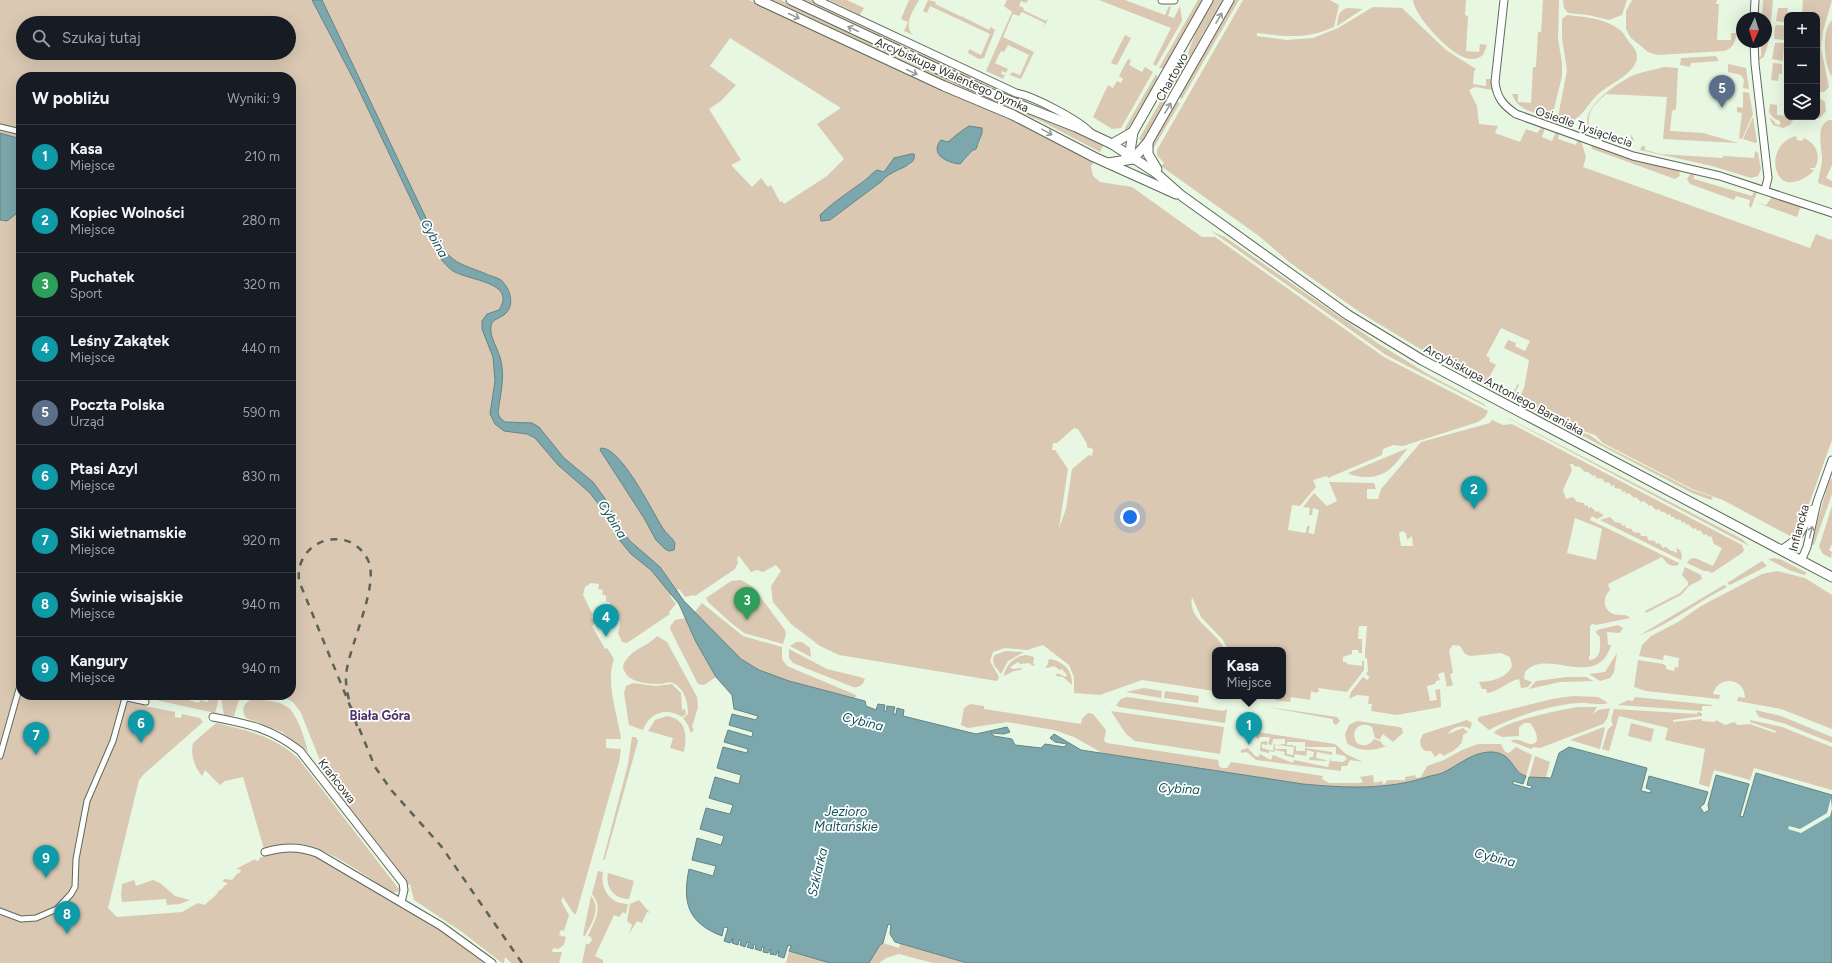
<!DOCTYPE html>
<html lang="pl">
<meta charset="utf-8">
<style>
body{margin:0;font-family:Figtree,sans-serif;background:#242831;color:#f1f3f6}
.controls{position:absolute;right:12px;top:12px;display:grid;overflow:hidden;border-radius:8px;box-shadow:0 4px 16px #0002}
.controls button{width:36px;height:36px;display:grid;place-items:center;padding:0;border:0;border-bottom:1px solid #363941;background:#171b24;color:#f1f3f6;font:20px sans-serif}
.compass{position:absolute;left:1736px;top:12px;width:36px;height:36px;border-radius:50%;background:#171b24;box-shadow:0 4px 16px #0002;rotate:184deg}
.you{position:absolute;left:1130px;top:517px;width:14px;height:14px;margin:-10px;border:3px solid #fff;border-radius:50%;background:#1a73e8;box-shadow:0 0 0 6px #1a73e833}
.badge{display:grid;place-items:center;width:26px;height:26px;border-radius:50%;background:#9456cc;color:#fff;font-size:13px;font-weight:700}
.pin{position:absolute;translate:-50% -33px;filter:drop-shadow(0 1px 2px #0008)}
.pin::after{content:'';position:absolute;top:21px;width:14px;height:12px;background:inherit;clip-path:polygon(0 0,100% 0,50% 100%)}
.popup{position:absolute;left:1212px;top:647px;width:74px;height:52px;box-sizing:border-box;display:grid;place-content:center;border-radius:8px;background:#171b24;filter:drop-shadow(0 1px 3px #0005);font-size:13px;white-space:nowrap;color:#9ea1a6}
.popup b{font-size:15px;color:#f1f3f6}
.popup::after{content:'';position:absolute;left:50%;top:100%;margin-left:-8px;border:8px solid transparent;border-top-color:#171b24}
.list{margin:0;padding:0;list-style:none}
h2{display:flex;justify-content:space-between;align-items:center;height:52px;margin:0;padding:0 16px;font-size:17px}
h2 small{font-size:13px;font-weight:400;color:#9ea1a6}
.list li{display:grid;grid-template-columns:26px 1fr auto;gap:12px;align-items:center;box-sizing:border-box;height:64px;padding:0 16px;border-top:1px solid #363941}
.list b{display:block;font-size:15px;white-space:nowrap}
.list p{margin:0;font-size:13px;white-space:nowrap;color:#9ea1a6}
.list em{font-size:13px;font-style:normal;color:#9ea1a6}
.icon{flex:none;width:22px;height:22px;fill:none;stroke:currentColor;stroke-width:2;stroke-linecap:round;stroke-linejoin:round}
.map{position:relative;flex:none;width:1832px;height:963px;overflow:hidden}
.search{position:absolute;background:#171b24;box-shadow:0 4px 16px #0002;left:16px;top:16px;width:280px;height:44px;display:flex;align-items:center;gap:10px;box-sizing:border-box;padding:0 14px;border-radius:22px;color:#9ea1a6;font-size:15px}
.panel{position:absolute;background:#171b24;box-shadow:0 4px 16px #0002;left:16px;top:72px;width:280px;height:628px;border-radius:16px}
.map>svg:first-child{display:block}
.green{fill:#dac8b3;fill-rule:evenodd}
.water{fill:#7ca7ac;stroke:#658486}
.pier{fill:#e7f7e2}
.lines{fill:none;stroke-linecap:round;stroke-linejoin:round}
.pedestrian-casing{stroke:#5d6a59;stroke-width:7}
.minor-casing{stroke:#5d6a59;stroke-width:9}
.tertiary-casing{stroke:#5d6a59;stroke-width:11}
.pedestrian{stroke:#fff;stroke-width:5}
.minor{stroke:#fff;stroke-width:7}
.tertiary{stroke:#fff;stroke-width:9}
.rail{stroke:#5b6459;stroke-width:2.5;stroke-dasharray:7 7;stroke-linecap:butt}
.oneway{stroke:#969a96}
.labels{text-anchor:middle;stroke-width:3.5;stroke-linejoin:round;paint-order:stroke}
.street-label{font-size:12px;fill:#2e342c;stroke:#fff}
.water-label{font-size:13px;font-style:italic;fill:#155359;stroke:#fff}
.neighbourhood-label{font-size:13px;font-weight:bold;fill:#50336d;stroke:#fff}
</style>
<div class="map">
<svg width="1832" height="963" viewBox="0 0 1832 963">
<rect width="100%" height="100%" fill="#e7f7e2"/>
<g class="green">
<path d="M0,0H749L930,84L1001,114L1095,161L1091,166L1093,176L1100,182L1132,187L1202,237H1215L1384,357L1488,411L1485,417L1478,422L1403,446L1393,445L1383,449L1382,455L1328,478L1327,476L1313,480L1316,487L1300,506L1292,505L1288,530L1306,533L1307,526H1310L1308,533L1314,534L1319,510L1313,508L1312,515H1309L1310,508L1303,507L1314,493L1327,506L1337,501L1329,482L1374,483L1376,489H1367V499H1378L1381,489L1421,442L1490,423L1492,420L1503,425L1512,424L1742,545L1744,550L1742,553L1712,573L1708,571H1704L1687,563L1690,559L1695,558L1713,566L1722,548L1714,544L1711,536L1708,537L1707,534L1704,535L1700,530L1697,531L1696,528L1693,529L1688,524L1686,525L1685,522L1682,523L1681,520L1675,519L1674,517H1671L1670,514L1667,515L1666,513L1660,511L1659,509L1656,510L1651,505L1649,506L1644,501L1641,502L1636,497L1634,498L1629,493L1626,494L1625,491L1622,492L1621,489L1615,488L1614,485L1611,486L1610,483L1604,482L1603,479L1596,478L1595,475L1593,476L1588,472H1585L1580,467L1574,466L1573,464H1570L1572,470L1563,490L1566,499L1573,497L1577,502L1584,503L1585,506L1588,505V508L1591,507L1596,512L1599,511L1600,514L1602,513L1603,516L1597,519L1592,516L1590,520L1679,563L1678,565C1671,568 1665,562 1662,557L1608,584L1610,590C1603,596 1602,609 1613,614C1619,616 1626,613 1630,618L1596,625L1592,624L1590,626V656H1589V660C1602,659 1600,647 1600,637L1596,633L1597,630L1618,625L1623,628L1620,633L1607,632L1608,645H1611C1597,692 1546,646 1525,672L1524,679L1532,682L1528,687L1521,688L1519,679C1508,681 1500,691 1487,693L1486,689H1482L1479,682C1492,681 1506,679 1512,666L1510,657L1501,653L1470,656L1465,654L1460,646L1453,645L1449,650L1453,673L1450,674L1453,685L1447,687L1444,672L1438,674L1440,680L1436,681L1435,684L1427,686L1430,701L1437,700L1435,690L1440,689L1441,707L1397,715L1371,711L1372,704H1368L1369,696L1357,695L1349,699L1351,692L1363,677L1367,680L1370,677L1366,674L1368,671L1367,658H1365V653L1367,626H1359L1358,639H1362V653H1359L1358,650H1352V654L1343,657V662H1346L1347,664L1362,666V661H1364V670L1347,692L1318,688L1319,691L1316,693L1311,691L1310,700L1291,697L1290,702L1275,700V696H1283V650H1228L1223,640L1201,617L1192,597C1187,620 1218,632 1225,650H1215V691L1142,680L1100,695L1074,693V677L1069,665L1043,645L1027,650L1005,648L993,652L990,661L999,677L997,681L839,655L820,646L791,624L773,602L771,586L781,571L776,565L763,572L757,570L751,572L739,556L737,558L738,563L735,569L695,596L694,595L685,597L679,589L670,596L676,604L669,612L670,614L627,643L622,642L618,633L620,625V620L613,612L608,613L612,610L609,608L610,602H606V596L602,594L603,590L598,589L599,584L591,583L585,587L583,595L593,615L591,616L595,623L592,626L605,649L607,648L614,659C605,683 618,715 621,739H606V748L621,749L619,762L576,914H574L563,897L561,901L569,915L564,931L561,930L559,935L566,937L564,945L558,949L553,948L552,952H562L559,963H511L505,957L504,963H502L462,932L414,900L410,884L408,885L406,880L327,778L301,713L293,702L287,699L291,695V77H21V695H154L173,700L174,696L199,703L200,700L208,702L209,698H216L218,702L215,713L147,698L145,706L175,712V717L181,718L182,714L200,718L203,722L144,774L139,780L108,908L117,917L182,912L198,903L205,905C210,899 216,897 219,890H221L225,885H227V883L222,881L225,879L232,880L238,873H240L241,870L236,869L255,859L256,861L260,860L259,858L282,851L309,852L436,927L486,963H0ZM23,23H289V53H23ZM730,38L841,108L817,124L844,159L827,176L784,204L782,201L780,202L771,185L768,187L761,178L752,187L731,165L741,160L709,109L721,101L736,85L710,66ZM962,130L982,133L979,144L964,161L956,163L944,160V140L948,142L959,135ZM911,154V165C888,170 870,188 851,203C852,199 853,194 855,190C860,180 875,170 884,172C888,169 887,167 890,164C895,156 903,156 911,154ZM1074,428L1078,429L1087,444V447L1093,449L1092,456L1089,455L1072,469L1066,509L1059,528L1068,469L1055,450H1052L1053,443H1057ZM1575,518L1602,529L1596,560L1567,553ZM1402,531L1406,533L1407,540L1412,536L1413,546H1401L1399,533Z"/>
<path d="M770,0H781L1001,103L1078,132L1104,144L1100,152L1041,121L939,79Z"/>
<path d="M801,0H813L1028,102L1027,103L998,92Z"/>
<path d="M829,0H847L864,8L860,15Z"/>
<path d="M909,0H919C913,11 903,24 913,35L904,31L908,22L901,19Z"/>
<path d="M928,0L936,2L935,4L962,17L963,14V17L989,30L991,27L995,30L984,58L979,59L968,53L969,49L981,55L990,34L930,6L927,13L923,11Z"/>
<path d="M1007,0H1028L1026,3L1021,1L1019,6L1024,8L1023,10L1046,21L1049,17L1044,27L1045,23L1022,12L1019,16L1013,14L1003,37L1034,52L1021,79L1010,75L1012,72L1020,75L1029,55L1008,45L1004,52L1001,51L995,63L1008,69L1006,73L1002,71L1001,74L1005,75L1003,79L986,71L1012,12L1004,6Z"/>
<path d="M1099,0H1125L1165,15L1169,6L1171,7L1168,16L1174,18L1180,6L1182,21L1156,66L1153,64L1171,28Z"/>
<path d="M1198,0H1203L1164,68H1159Z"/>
<path d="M1213,0H1224L1204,32L1143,142L1139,139L1188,53L1197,29Z"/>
<path d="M1234,0H1239L1182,99L1180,98V96Z"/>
<path d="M1243,0H1330L1339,5L1334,27C1305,40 1286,36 1257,33V36L1287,40L1313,38L1338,28L1373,7L1402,8L1446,50L1476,69L1474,71L1473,84L1486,86V79H1492L1493,90L1475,87L1469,90L1477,106L1479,124L1498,126L1495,133L1520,142L1526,129L1537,133L1542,127L1545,128L1542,137L1552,141L1556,132L1559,133L1558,139L1576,145L1578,140L1581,141L1586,157L1583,167L1810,248L1816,234L1831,240L1832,238V440L1808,507L1797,529L1790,536L1723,500L1692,489L1603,443L1595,435L1580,430L1519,399L1524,388L1529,360L1504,348L1508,340L1516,343L1515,346L1525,351L1530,341L1501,328L1486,356L1490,358L1489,361L1496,365L1486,383L1511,396L1518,384L1519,385L1512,399L1435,358L1361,313L1289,262L1259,236L1161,166L1164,163L1157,155V150Z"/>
<path d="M1413,0H1466L1465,15L1468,16L1466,51L1479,52L1480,44L1487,45L1483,55C1478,59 1472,60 1466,58C1449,53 1415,17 1413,0Z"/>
<path d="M1543,0H1559L1558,39L1562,63V76L1554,109L1546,116C1532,113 1516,108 1512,94H1518V102L1531,103L1533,67H1536L1538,32H1541Z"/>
<path d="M1563,0H1627L1622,15L1609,20L1588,15L1568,13L1564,8Z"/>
<path d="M1632,0H1717L1716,4H1719L1717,40H1731V33H1737C1735,42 1733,49 1724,51L1657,55L1648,52L1631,38L1626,29V11Z"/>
<path d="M1763,0H1773L1769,41L1764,57L1757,61V59L1761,56V42H1766V18H1762Z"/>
<path d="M1803,0H1832L1823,31L1821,48L1829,87L1824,92H1817V15H1802Z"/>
<path d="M1348,8L1363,9L1337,26C1338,17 1338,10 1348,8Z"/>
<path d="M1778,8H1788L1787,23L1776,21Z"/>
<path d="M1567,15C1585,17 1605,18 1620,30C1624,33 1626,38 1629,42C1635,48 1640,55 1635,64C1628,77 1608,85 1597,95C1588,104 1580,121 1566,123L1560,121L1558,117L1567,70L1562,38V19Z"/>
<path d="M1832,20V77C1824,65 1821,31 1832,20Z"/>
<path d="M1777,25L1787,26V33H1784V40L1774,39L1775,26Z"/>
<path d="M1125,35L1131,38L1118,63L1116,65L1111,63Z"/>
<path d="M1775,43H1784L1783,61L1772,59Z"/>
<path d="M1716,56L1719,61L1691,63L1690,67L1680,65L1681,58Z"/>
<path d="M1128,59L1131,60L1129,65L1142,72L1145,67L1153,72L1121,128L1112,129L1093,117L1108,85L1113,88L1117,81L1121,83L1123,79L1119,76Z"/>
<path d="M1773,63L1782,64V74H1779L1778,81L1771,80Z"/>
<path d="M1728,64L1746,68L1749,89L1743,88L1744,80L1741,75L1728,72Z"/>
<path d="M1664,67L1678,68L1676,109L1672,111L1670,131L1703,133L1738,143L1663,139L1667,97L1606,94C1601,99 1592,106 1590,113C1581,139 1614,138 1631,139V134L1634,140L1631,147L1593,133C1571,113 1618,82 1634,75C1644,71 1654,70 1664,67Z"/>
<path d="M1156,74L1158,79L1126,132L1125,128Z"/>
<path d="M1743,92L1749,93L1753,114L1742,139L1739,138L1742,113L1737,112V107L1743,108Z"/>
<path d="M1817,96L1825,102L1826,111L1820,118L1811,119L1807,117H1817Z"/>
<path d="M1176,102L1180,103L1153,149V143Z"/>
<path d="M1770,104L1777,105V115L1795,117L1790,125L1783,128L1773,125L1769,117L1775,122V124L1780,125V121C1774,119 1772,117 1769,112Z"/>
<path d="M1753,117L1757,142L1755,143L1743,139Z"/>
<path d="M1829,120H1832V165L1826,178L1832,181V188L1818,183C1819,174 1822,166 1822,158C1822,146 1815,126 1829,120Z"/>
<path d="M1796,136L1797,140L1802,141L1804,138C1817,144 1821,156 1815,168H1810V169L1814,170C1807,179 1787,189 1779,176C1769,159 1780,140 1796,136Z"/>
<path d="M1591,145L1632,159L1679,171L1680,176L1675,179L1592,149Z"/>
<path d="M1642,146H1645V150L1661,154L1723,158V156L1754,158L1755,151L1758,153L1761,169L1758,176L1751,178L1712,166L1640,150Z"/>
<path d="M1691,173L1694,174V179L1752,196L1754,191L1757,192L1751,208L1749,206L1750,200L1736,196L1734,200L1690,184L1687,179Z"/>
<path d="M1772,197L1806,209L1800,208L1797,217L1755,202L1766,205Z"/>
<path d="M1211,231L1225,237L1379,344L1431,376L1484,404L1487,407L1386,355Z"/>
<path d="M1519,400L1580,432L1590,435L1602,444L1692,490L1713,497L1711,500L1692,493L1518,402Z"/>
<path d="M1506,417L1742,539L1749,546L1509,419Z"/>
<path d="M1408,448C1394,465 1388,478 1363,477C1357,476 1353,476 1348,473Z"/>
<path d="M1832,478V494L1814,545L1811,544L1829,481Z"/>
<path d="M1832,506V544L1829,550L1832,552L1831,558L1823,554L1819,547Z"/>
<path d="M1610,517L1615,522L1621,523L1622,526L1625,525L1626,528L1632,529L1633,532L1640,533L1641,536H1647L1648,540L1655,541L1656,544L1659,543L1663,548L1666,547L1671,551H1674L1675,553L1677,552L1676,548L1680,550L1682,555L1681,560L1600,520Z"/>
<path d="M1775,558L1782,560L1807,573L1804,575L1789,570L1768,559Z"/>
<path d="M1762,561L1767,566L1730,585L1727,583Z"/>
<path d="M1685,567L1701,575L1702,579L1689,586L1681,595L1646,613L1645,611L1680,593L1688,585V582L1682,575Z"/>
<path d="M1777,571L1805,578L1832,595V729L1781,709L1737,701L1738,697L1745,698C1745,677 1718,675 1713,694L1720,695L1719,699L1646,691L1634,687L1638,660L1663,664L1666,666V669L1674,671L1675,667L1678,668L1679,658L1664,655L1663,660L1639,656L1642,645L1651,636L1678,622L1701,606L1762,574Z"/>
<path d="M741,580L753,587L785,630L786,634L783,644L744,633L730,622L708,602L706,598L731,581Z"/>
<path d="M1724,585L1727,587C1697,602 1671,624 1640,635Z"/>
<path d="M702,603L743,636L782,647V659L787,666L856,695L855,698C818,688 774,683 742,660C725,647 710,627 695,612Z"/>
<path d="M686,618L696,642L716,677L704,685L698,684L671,631L670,627L675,620Z"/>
<path d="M657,636L667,642L697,697L698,707L692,727L694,730L691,733L688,725L683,718L688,714C688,703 685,689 673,683C669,681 666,683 661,684C650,684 630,683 625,672C622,668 623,664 626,660C634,648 650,645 657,636Z"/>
<path d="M796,642H802L810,648L811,657L790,646Z"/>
<path d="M789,649L827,669L860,677L865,679C863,685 859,688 853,687L793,663L789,658Z"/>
<path d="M1005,651L1024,652L1008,661L1001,674L994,665L993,658L995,655Z"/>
<path d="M1617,653L1614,672L1610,678L1600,681L1589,674L1605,672Z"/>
<path d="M1026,655L1034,657L1033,664H1035L1033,666L1029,663L1020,664L1018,662L1010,667L1012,669L1022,668L1021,670L1014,671L1004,676C1005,665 1015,656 1026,655Z"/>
<path d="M1049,659C1063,661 1073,670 1072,685L1063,677L1056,676L1057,673L1066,677L1067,675L1062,669L1060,670L1054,666L1047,668L1045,666H1047Z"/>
<path d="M1567,677H1586L1593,681L1560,682L1529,689L1536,681Z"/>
<path d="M633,683L656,686L672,684L681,693L682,710L685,709L686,714L682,717C667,707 649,712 643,730L629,725L624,693L626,686Z"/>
<path d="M1144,688L1162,691L1161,698L1126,692Z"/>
<path d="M1165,691L1199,696L1198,703L1164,698Z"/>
<path d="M235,695H244L238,702L234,716L224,715L221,698Z"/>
<path d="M1573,696L1598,697L1608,703C1599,706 1587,702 1577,703C1548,706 1515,716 1489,730L1477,720L1479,717L1552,699Z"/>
<path d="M1127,697L1223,711L1227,709L1225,723L1119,707L1116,705L1121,699Z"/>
<path d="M1635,697L1712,705V706H1702V711L1618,705L1628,700L1633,701Z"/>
<path d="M251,700C262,699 282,701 290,709C299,719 305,740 308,752L282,732L246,718C241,711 243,703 251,700Z"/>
<path d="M970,704L984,706V709L1081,724L1082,719L1088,713L1093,714L1106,730L1104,741L1107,743L1218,760L1219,766L1222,768H1227L1231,762L1323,776L1322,779L1329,783H1360L1363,782L1360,777L1373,775L1374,783L1382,781L1383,784L1386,783V781C1393,779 1398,781 1405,780V777L1415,775L1416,778L1421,777L1427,766L1444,760L1462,750L1478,744H1501L1505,752L1509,753L1516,747L1532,755L1526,776L1521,775L1517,770L1457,767L1426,783L1363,787L1361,790H1339L1104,754L1074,737L1054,730L1007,722L968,728L961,725L964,708Z"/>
<path d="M1262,706L1337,717L1340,721L1336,725L1333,723V719Z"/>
<path d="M1579,707H1597L1592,715L1598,710L1610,708L1607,719L1603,724L1540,748L1534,747L1531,749L1510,741C1520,737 1524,744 1531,744C1543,744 1534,727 1530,723H1524L1519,727V736L1502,737L1494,733C1501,722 1563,709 1579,707Z"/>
<path d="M1614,709L1697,714V712L1702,713V716L1673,720V722L1702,719V721L1715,722L1716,720L1725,725L1734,722L1738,725L1750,724L1775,733L1776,731L1750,722V720L1782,727L1832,747V790L1754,768L1750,780L1714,770L1709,787L1699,784L1705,749L1665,740L1668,728L1619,716L1609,751L1602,749L1608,729L1613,725L1611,720Z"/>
<path d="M1755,710L1781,716L1832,737V743L1783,723L1759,717Z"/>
<path d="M1111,711L1224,727L1220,754L1135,741L1126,734Z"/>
<path d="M667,716C687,719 687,736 684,752L670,748L673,738L648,731L655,720Z"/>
<path d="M1467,720L1472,723L1470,729C1463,724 1452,727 1448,734L1463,728L1468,732L1463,735C1463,747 1454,750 1444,756L1440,753L1435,757L1431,751H1425L1421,747L1420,741L1423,734Z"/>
<path d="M1357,721L1399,727L1402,728L1403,733L1393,742L1383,734L1380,739L1382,740L1375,738L1372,727C1360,720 1349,731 1357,743C1364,747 1369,746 1374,739L1380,741L1384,746H1387C1375,751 1358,752 1347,743L1345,734L1349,725Z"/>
<path d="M216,723C249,731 272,735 298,758L398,888H400L399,891L392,893C369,878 327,847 300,844C287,843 276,845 264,849L243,777L225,781L220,785L205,770L202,776C195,768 190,754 193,743Z"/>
<path d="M1631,723L1654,729L1651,742L1628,736Z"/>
<path d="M1604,727L1605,728L1600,749L1570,740Z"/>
<path d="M1257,732L1335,744L1346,754L1363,762L1350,760L1347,766H1341V771L1256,760L1247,752L1241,753V750L1248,748L1255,756L1258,757L1260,754L1271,760L1273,755L1293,763L1294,760L1328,767L1331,757V761L1343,762L1347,759L1345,756L1336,754V747H1305V742H1287V745H1293V747L1277,745L1285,744V739H1273L1272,745L1268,744L1270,737H1259V742L1258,738H1256Z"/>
<path d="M632,737H636L638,741L605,859L603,860L628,764Z"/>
<path d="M1267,741V745L1262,744V748L1273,751L1274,744H1275V749H1287V754L1293,755L1294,746H1296V751H1305V748L1332,752V748V755L1317,752L1316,758L1326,760V761L1309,760L1310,757H1313L1314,752L1307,750L1306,756L1295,754L1294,758L1284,755L1285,752L1275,750L1274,752L1269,751V753L1260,751L1261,742Z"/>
<path d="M1535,756L1550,762L1546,777L1552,779L1527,785Z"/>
<path d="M598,871L603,872C600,889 610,904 628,904L626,914L623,912L619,917L614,915L595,956L603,960V963H582L586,944H589L592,940L591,937L588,936C594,922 604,908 592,894Z"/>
<path d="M608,873L634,881L629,899C614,899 605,887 608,873Z"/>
<path d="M134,880L136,886L153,880L160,883L175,896L190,900L180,904L167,905L166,899L122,902L121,894L122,884Z"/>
<path d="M591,896C602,909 591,924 585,936L583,935Z"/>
<path d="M639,900L650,913L647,912L642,923L637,921L629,934L632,925L627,921L630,904Z"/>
<path d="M883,943L899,948L900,944L967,963H933L899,954L886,958L879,963H869L880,945Z"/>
<path d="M789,951L843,963H786Z"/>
</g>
<g class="water">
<path d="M312,0H322L436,239C452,263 458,263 484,273C489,276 497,277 501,280C510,288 515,304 506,313C501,319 492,318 491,326C489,337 499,350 501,361C505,378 500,396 498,413L500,418L505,422L532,423L539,427L564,458L593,482L606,500L619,527L630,541L660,567L684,601L741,659L759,670L789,681L865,701L866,706L876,710L878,704L885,705L884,711L886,712L887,706L895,707L893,714H896L897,708L904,710L903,716L976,734L1007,727L1010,732L1004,734L991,733L994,736L1012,739L1015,745L1041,748L1045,744L1064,747L1067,744L1055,742L1050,738L1054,734L1081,750L1303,784C1345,788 1387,790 1427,777C1432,775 1438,775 1442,773C1458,766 1473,751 1493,752C1514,754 1512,773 1526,776L1523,784L1513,781V784L1531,789L1532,786L1527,785L1529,777L1551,778L1559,753L1569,747L1647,768L1641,791L1651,793V790L1646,788L1649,776L1708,792L1704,804L1700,807L1704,813L1709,810L1708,805L1716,775L1749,784L1740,816L1743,817L1756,773L1832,795V963H967L895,942L890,934L891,925L888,924L883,943L880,945L869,963H830L789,951L791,946L788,945L784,958L778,956L779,951H778L776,955L770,954L771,949H770L768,953L763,952L764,947H762L761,951L755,949L756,945L754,944L753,949L747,947L749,943L747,942L745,947L740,945L741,941L739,940L738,945L732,943L733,938L730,943L724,941L728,928L724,927L722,936C688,923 682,903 689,869L713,876L716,866L692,860L697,838L721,845L724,836L700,829L706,808L730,814L733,805L709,798L715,777L739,784L741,775L717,768L723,747L747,753L748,749L724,742L728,730L752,737L753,732L729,725L732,714L756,720L758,716L734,709L732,695L716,677L696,642L679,604L651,570L631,554L616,536L603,510L590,493L558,465L535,438L527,434L504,431L495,424L490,414L495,381L493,357L482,329V321L487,314L499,310C517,282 470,281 453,271C448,268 443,261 438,256L356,84Z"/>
<path d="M969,126L982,128V133L976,149L973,150L960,164C947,163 929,154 941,140L948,142C954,137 962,130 969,126Z"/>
<path d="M0,133L21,139V210L7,221L0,220Z"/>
<path d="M911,154H914C918,167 890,169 882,181L830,220L821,221L820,215C836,199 857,188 874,172L877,170L884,172L894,158Z"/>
<path d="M601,448C621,447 652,511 662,527C665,533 672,537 675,543L674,550L669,551L665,549L656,540L644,518L600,450Z"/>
</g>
<path class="pier" d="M1831,798L1832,809L1830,816L1801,833L1788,829L1789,826L1800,829L1827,813Z"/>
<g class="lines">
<defs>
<g id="pedestrian">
<path d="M0,127L21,132"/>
<path d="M113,695L146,702"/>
<path d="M0,756L21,682"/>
<path d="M0,911L21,919L36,918L57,909L71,894L75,887L76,859L87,801L113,741L125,698"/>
</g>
<g id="minor">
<path d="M817,0L1016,93C1035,97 1077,119 1090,132"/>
<path d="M1162,0H1174"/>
<path d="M1504,0L1495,82C1497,98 1503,105 1516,114L1633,156L1720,176L1832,213"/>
<path d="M1754,18L1755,0"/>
<path d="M1754,42L1755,64L1768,178L1765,190"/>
<path d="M1780,550C1800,540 1803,528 1813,509"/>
<path d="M1801,561L1807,547L1817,502L1832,460"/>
<path d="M213,717C249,724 271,728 300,751L403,883L404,890L401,902"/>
<path d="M265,852C283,847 298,846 317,853L441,926L492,963"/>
</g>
<g id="tertiary">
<path d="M759,0L944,86L1013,115L1094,157L1176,194"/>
<path d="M791,0L987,92L1076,127L1112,144L1156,173L1182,196L1348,315L1422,360L1832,577"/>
<path d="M1148,142V154L1157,169"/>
<path d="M1112,144L1133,132"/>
<path d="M1129,158L1133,132L1208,0"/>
<path d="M1108,163L1133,159L1148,142L1229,0"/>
</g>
</defs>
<use href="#pedestrian" class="pedestrian-casing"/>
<use href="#minor" class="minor-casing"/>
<use href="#tertiary" class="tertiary-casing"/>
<use href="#pedestrian" class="pedestrian"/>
<use href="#minor" class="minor"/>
<use href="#tertiary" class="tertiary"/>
<path class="rail" d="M357,726C352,710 345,692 346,675C349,645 380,585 368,560C349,522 294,540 299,581L375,767L392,791L441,846L522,963"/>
</g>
<defs><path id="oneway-shaft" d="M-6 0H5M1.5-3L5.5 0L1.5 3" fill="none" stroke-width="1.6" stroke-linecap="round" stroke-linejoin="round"/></defs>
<g class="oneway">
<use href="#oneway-shaft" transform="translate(794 16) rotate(25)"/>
<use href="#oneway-shaft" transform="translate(1219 18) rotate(-60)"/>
<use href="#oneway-shaft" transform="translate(853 29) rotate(-155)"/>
<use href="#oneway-shaft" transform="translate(912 72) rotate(25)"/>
<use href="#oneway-shaft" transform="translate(1168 108) rotate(-60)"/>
<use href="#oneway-shaft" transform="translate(1047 132) rotate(29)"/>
<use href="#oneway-shaft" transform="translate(1811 532) rotate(-76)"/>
</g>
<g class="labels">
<g class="street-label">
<text transform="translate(952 75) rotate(24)" y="4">Arcybiskupa Walentego Dymka</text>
<text transform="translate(1172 77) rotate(-61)" y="4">Chartowo</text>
<text transform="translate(1584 127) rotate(19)" y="4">Osiedle Tysiąclecia</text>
<text transform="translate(1504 390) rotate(28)" y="4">Arcybiskupa Antoniego Baraniaka</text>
<text transform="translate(1799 528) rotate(-75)" y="4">Inflancka</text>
<text transform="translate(337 781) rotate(52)" y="4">Krańcowa</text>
</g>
<g class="water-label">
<text transform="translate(435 238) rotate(61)" y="5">Cybina</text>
<text transform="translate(613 519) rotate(58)" y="5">Cybina</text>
<text transform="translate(863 721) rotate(14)" y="5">Cybina</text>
<text transform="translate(1179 788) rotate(3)" y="5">Cybina</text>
<text x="846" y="816">Jezioro<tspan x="846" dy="15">Maltańskie</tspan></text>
<text transform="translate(1495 857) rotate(14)" y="5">Cybina</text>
<text transform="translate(817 872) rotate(-77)" y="5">Szklarka</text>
</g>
<g class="neighbourhood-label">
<text x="380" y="720">Biała Góra</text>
</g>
</g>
</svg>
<div class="controls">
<button>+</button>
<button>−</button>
<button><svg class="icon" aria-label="layers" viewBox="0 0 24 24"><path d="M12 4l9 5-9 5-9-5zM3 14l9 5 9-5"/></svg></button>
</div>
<svg class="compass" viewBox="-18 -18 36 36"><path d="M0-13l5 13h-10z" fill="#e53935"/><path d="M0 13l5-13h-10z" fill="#9ea1a6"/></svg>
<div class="you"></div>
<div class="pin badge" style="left:1249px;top:745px;background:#0f9aa8">1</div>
<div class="popup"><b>Kasa</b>Miejsce</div>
<div class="pin badge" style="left:1474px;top:509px;background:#0f9aa8">2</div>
<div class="pin badge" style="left:747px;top:620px;background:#2e9e5b">3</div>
<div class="pin badge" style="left:606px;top:637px;background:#0f9aa8">4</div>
<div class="pin badge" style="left:1722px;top:108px;background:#5c6f8a">5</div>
<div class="pin badge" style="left:141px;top:743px;background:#0f9aa8">6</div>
<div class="pin badge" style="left:36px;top:755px;background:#0f9aa8">7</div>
<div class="pin badge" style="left:67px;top:934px;background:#0f9aa8">8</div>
<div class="pin badge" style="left:46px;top:878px;background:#0f9aa8">9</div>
<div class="search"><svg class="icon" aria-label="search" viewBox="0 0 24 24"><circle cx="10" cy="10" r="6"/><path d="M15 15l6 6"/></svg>Szukaj tutaj</div>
<section class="panel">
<h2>W pobliżu<small>Wyniki: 9</small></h2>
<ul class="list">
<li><span class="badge" style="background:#0f9aa8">1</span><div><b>Kasa</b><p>Miejsce</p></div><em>210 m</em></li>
<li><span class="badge" style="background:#0f9aa8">2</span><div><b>Kopiec Wolności</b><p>Miejsce</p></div><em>280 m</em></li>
<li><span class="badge" style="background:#2e9e5b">3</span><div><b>Puchatek</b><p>Sport</p></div><em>320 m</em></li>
<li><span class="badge" style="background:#0f9aa8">4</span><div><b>Leśny Zakątek</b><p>Miejsce</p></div><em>440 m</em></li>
<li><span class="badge" style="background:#5c6f8a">5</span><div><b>Poczta Polska</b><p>Urząd</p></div><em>590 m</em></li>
<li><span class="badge" style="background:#0f9aa8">6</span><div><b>Ptasi Azyl</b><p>Miejsce</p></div><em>830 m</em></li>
<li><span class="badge" style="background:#0f9aa8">7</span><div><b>Siki wietnamskie</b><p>Miejsce</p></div><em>920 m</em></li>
<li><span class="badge" style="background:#0f9aa8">8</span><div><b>Świnie wisajskie</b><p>Miejsce</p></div><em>940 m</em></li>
<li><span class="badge" style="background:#0f9aa8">9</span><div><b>Kangury</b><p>Miejsce</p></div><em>940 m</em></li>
</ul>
</section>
</div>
